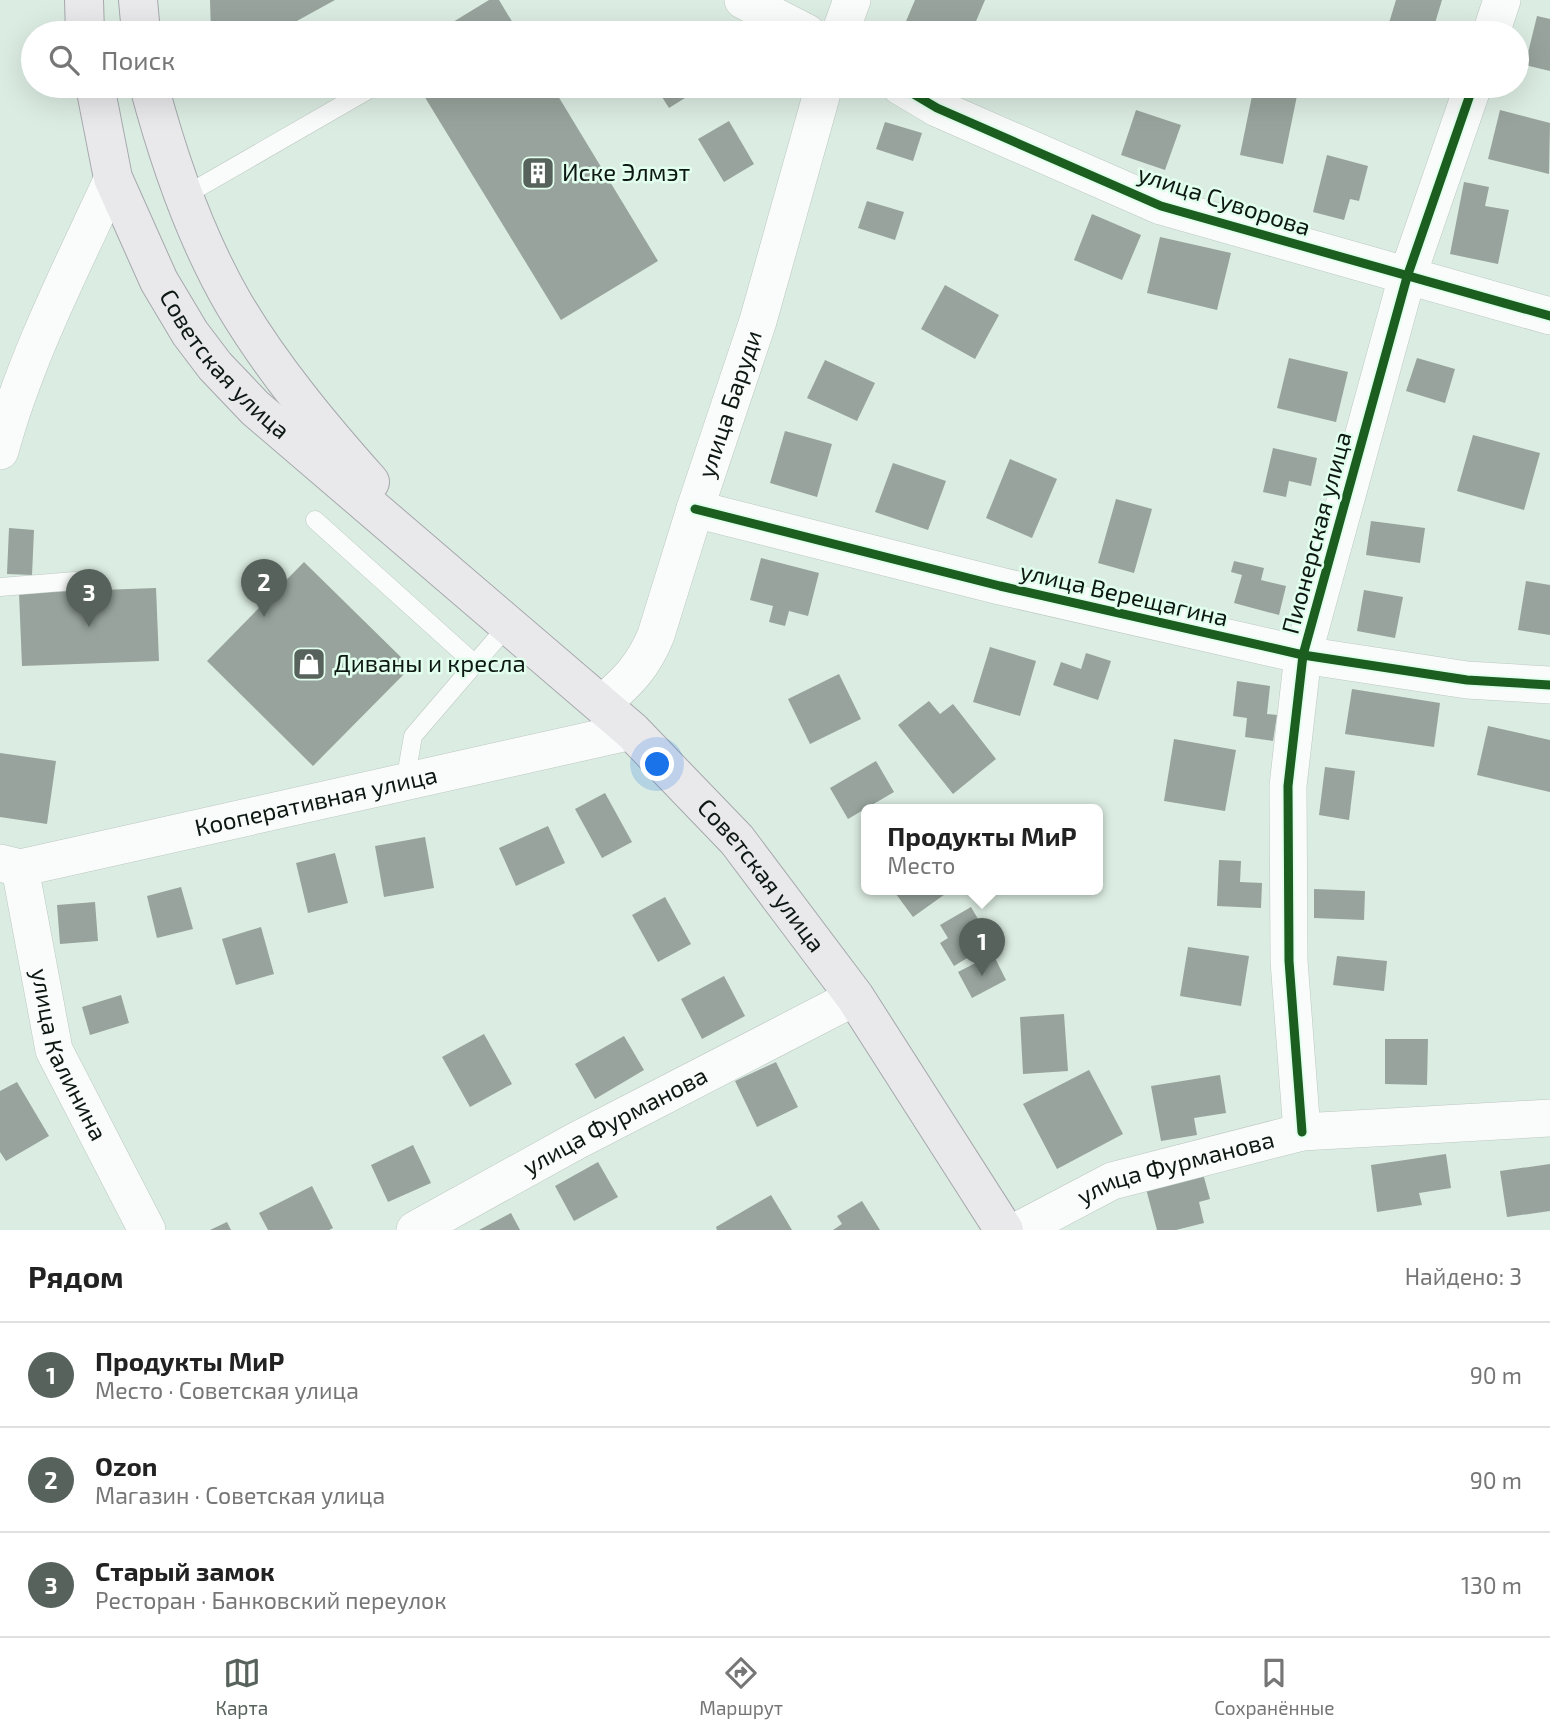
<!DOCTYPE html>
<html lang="ru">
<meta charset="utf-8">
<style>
body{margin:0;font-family:"Exo 2",sans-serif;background:#f6f6f6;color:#222}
.you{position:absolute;left:658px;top:765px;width:24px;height:24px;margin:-18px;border:5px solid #fff;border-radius:50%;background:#1a73e8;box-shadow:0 0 0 10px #1a73e833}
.badge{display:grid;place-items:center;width:46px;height:46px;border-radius:50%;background:#56625b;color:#fff;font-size:23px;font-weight:700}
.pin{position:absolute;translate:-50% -58px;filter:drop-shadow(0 2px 4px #0008)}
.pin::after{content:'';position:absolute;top:37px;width:24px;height:21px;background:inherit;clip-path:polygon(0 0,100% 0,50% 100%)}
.popup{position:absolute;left:861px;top:804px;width:242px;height:91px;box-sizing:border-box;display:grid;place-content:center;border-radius:10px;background:#fff;filter:drop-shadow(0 2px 5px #0005);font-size:23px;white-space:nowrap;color:#767676}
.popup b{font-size:26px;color:#222}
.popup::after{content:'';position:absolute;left:50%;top:100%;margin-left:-14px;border:14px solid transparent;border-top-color:#fff}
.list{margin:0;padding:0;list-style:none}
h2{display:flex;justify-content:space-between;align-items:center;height:91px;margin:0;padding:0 28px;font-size:30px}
h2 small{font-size:23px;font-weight:400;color:#767676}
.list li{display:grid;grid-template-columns:46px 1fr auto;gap:21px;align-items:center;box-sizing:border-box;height:105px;padding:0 28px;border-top:2px solid #e0e0e0}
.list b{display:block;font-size:26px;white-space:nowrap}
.list p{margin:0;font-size:23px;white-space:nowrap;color:#767676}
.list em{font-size:23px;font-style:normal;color:#767676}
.icon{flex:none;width:38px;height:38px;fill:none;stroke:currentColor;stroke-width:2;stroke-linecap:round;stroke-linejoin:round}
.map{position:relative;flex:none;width:1550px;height:1230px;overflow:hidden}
.search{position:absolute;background:#fff;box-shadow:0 7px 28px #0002;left:21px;right:21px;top:21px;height:77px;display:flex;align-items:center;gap:18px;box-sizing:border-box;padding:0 24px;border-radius:38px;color:#767676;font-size:26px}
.sheet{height:406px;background:#fff}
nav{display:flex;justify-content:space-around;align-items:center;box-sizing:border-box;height:98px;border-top:2px solid #e0e0e0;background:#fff;font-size:19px;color:#767676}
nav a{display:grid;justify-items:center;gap:4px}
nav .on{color:#56625b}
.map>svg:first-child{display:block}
.building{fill:#97a39c}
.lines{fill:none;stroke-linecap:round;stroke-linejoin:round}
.lane-casing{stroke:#bcc8c1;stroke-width:19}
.street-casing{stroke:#bcc8c1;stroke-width:38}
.primary-casing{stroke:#a6a8ac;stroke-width:40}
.lane{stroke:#fafcfb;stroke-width:18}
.street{stroke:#fafcfb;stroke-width:37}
.primary{stroke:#e9e9ec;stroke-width:38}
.cycleway-casing{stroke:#e2ffee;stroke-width:13}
.cycleway{stroke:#1b5e20;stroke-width:9}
.labels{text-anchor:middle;stroke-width:5;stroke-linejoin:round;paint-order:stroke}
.poi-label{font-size:24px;fill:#0e1813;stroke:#e2ffee;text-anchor:start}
.street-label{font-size:24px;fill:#0e1813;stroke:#e2ffee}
</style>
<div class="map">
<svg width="1550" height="1230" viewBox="0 0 1550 1230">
<rect width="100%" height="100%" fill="#dbece2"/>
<g class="building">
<path d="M210,0H335L275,33H211Z"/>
<path d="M489,0H499L519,33H435Z"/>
<path d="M915,0H985L971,33H901Z"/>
<path d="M1396,0H1442L1432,33H1386Z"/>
<path d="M1537,16L1550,19V71L1525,65Z"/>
<path d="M418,86H552L658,261L561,320Z"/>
<path d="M655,86H704L669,108Z"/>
<path d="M1254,86H1299L1283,164L1240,155Z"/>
<path d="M1136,110L1181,125L1165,170L1121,155Z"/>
<path d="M1500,110L1550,123L1549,174L1488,159Z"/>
<path d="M729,121L754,164L724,182L698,139Z"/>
<path d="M885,122L922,133L913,161L876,149Z"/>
<path d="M1327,155L1368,166L1359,201L1350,199L1344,220L1313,212Z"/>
<path d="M1464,182L1489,187L1485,206L1509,210L1498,264L1450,254Z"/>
<path d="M867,201L904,212L895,240L858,228Z"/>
<path d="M1092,214L1141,235L1122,280L1074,260Z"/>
<path d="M1160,237L1231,253L1217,310L1147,293Z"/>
<path d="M945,285L999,315L975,359L921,329Z"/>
<path d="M1289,358L1348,372L1336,422L1277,408Z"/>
<path d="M1417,358L1455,369L1445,403L1406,391Z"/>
<path d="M825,360L875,383L857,421L807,398Z"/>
<path d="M785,431L832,444L817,497L770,483Z"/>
<path d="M1473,435L1540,453L1524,510L1457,491Z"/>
<path d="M1273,448L1317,458L1311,486L1289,481L1286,497L1263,492Z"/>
<path d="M1010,459L1057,479L1032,538L986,518Z"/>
<path d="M893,463L946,481L928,530L875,512Z"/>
<path d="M1116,499L1152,509L1134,573L1098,563Z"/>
<path d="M1371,521L1425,528L1420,563L1366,555Z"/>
<path d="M9,528L34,530L32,575L7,574Z"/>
<path d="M761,558L819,573L808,616L789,611L785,626L769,622L773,606L750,600Z"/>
<path d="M1234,561L1264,568L1261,580L1286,586L1279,615L1234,603L1242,575L1231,572Z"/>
<path d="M304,562L411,667L313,766L207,661Z"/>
<path d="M1526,581L1550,585V635L1518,630Z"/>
<path d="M156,588L159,661L22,666L19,593Z"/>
<path d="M1364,590L1403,597L1395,638L1357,631Z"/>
<path d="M990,647L1036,661L1020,716L973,702Z"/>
<path d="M1086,653L1111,661L1098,700L1053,685L1061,662L1081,669Z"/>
<path d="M839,674L861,719L810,744L788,699Z"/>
<path d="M1237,681L1270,686L1267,714L1277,715L1273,741L1245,737L1247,718L1233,716Z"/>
<path d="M1352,689L1440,703L1434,747L1345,734Z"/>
<path d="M929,701L940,714L953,704L996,759L953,794L898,725Z"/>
<path d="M1488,726L1550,740V792L1477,775Z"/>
<path d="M1174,739L1236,750L1225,811L1164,801Z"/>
<path d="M0,753L56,761L47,824L0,817Z"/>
<path d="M876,761L894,792L848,819L830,788Z"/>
<path d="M1325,767L1355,771L1349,820L1319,815Z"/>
<path d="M605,793L632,842L602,858L575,809Z"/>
<path d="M548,826L565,863L516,886L499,848Z"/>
<path d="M425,837L434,888L384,897L375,846Z"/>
<path d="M335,853L348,903L308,913L296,863Z"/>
<path d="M1219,860L1241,861L1240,882L1262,883L1261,908L1217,906Z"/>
<path d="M181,887L193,929L157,938L147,896Z"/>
<path d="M1314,889L1365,891L1364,920L1314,918Z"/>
<path d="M893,890H946L948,892L913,917Z"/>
<path d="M665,897L691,944L658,962L632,915Z"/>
<path d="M95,902L98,941L60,944L57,905Z"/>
<path d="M971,907L992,943L954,966L940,943L948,938L940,925Z"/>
<path d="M261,927L274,974L236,985L222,939Z"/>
<path d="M1188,947L1249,956L1241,1006L1180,996Z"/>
<path d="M993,954L1006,980L972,998L958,972Z"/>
<path d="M1337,956L1387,961L1384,991L1333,985Z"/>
<path d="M724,976L745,1016L702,1039L681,999Z"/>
<path d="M121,995L129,1023L90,1035L82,1007Z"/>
<path d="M1064,1014L1068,1071L1023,1074L1020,1017Z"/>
<path d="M484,1034L512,1084L470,1107L442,1057Z"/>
<path d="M624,1036L644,1070L595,1099L575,1064Z"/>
<path d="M1385,1039H1428L1427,1085L1385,1084Z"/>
<path d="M776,1062L798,1107L757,1127L735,1081Z"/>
<path d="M1089,1070L1123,1134L1057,1169L1023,1104Z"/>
<path d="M1220,1075L1226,1113L1194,1118L1197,1135L1161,1141L1151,1086Z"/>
<path d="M17,1082L49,1136L6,1161L0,1152V1091Z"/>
<path d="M413,1145L431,1183L388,1202L371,1165Z"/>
<path d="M1446,1154L1451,1188L1419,1193L1422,1205L1377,1212L1371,1165Z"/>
<path d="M598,1162L618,1197L574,1221L555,1186Z"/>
<path d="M1550,1164V1211L1507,1217L1500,1171Z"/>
<path d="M1202,1170L1210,1199L1199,1202L1204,1223L1176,1230H1157L1145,1185Z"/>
<path d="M312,1186L333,1228L329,1230H268L259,1213Z"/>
<path d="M771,1195L792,1230H717L716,1227Z"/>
<path d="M862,1201L880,1230H833L842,1224L837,1216Z"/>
<path d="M511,1213L520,1230H479Z"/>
<path d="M227,1222L231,1230H210Z"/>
</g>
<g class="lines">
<defs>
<g id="lane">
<path d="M184,196L375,86"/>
<path d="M315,520L475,664"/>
<path d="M0,587L87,580"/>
<path d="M405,782L413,736L509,624"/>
</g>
<g id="street">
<path d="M743,0L807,33"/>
<path d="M840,33L852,0"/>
<path d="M1491,33L1502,0"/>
<path d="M900,86L937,108L1161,206L1550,316"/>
<path d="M0,451C25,358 73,265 113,178"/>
<path d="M695,509L1000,586L1303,655L1467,680L1550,685"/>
<path id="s1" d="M602,704C627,682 643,667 656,635L695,509L758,321L824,86"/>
<path id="s2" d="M0,863L20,868L632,731"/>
<path id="s3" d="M20,868L54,1050L147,1230"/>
<path d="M1302,1132L1289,961L1288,786L1303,655L1407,277L1473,86"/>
<path id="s4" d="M415,1230L576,1141L855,997"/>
<path id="s5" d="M1019,1230L1112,1181L1302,1132L1550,1118"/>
</g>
<g id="primary">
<path d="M84,0L85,33"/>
<path d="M138,0L141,33"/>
<path id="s6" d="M95,86L113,178L159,281L190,333L215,366L255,408L632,731L737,840L855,997L1004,1230"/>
<path d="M149,86C169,161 195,237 234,304C272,368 321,427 370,482"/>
</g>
</defs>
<use href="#lane" class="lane-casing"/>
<use href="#street" class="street-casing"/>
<use href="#primary" class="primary-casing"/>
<use href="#lane" class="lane"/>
<use href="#street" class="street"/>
<use href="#primary" class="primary"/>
<defs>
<g id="cycleway">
<path d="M900,86L937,108L1161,206L1550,316"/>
<path d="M695,509L1000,586L1303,655L1467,680L1550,685"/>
<path d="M1302,1132L1289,961L1288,786L1303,655L1407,277L1473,86"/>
</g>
</defs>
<use href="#cycleway" class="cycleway-casing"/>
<use href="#cycleway" class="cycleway"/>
</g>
<defs>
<symbol id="building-square" viewBox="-11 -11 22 22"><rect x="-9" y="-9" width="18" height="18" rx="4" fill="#56625b" stroke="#e2ffee"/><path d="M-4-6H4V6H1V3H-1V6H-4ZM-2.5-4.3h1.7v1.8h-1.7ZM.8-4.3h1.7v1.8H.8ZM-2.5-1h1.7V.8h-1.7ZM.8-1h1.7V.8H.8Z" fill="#fff"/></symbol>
<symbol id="shop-square" viewBox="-11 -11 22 22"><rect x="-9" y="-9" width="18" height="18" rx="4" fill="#56625b" stroke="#e2ffee"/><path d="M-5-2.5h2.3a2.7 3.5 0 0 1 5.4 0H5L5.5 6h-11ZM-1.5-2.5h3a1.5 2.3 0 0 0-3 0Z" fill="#fff"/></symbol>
</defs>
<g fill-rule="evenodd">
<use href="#building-square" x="519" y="154" width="38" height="38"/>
<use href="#shop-square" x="290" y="645" width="38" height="38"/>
</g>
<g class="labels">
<g class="poi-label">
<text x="562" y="181">Иске Элмэт</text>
<text x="334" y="672">Диваны и кресла</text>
</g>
<g class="street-label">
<text transform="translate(1224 201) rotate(18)" y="8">улица Суворова</text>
<text dy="8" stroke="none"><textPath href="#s6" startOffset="313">Советская улица</textPath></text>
<text dy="8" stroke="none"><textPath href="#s1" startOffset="331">улица Баруди</textPath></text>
<text transform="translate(1317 533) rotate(-75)" y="8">Пионерская улица</text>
<text transform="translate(1124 595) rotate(13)" y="8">улица Верещагина</text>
<text dy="8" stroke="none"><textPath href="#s2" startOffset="324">Кооперативная улица</textPath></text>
<text dy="8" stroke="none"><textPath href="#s6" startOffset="1057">Советская улица</textPath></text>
<text dy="8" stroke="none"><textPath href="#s3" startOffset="194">улица Калинина</textPath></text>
<text dy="8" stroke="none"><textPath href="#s4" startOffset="228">улица Фурманова</textPath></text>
<text dy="8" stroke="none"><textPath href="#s5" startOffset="170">улица Фурманова</textPath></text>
</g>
</g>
</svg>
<div class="you"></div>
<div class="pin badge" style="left:982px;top:976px">1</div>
<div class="popup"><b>Продукты МиР</b>Место</div>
<div class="pin badge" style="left:264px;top:617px">2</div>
<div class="pin badge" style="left:89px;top:627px">3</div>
<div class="search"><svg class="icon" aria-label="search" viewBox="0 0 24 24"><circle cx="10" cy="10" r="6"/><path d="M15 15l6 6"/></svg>Поиск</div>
</div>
<section class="sheet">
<h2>Рядом<small>Найдено: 3</small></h2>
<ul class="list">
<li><span class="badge">1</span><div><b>Продукты МиР</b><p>Место · Советская улица</p></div><em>90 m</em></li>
<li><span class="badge">2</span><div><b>Ozon</b><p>Магазин · Советская улица</p></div><em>90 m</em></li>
<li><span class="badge">3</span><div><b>Старый замок</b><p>Ресторан · Банковский переулок</p></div><em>130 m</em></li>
</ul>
</section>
<nav>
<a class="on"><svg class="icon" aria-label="map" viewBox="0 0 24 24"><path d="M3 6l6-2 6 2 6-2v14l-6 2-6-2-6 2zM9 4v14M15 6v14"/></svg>Карта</a>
<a><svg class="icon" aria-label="directions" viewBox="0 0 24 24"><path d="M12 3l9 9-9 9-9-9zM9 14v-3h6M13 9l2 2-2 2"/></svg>Маршрут</a>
<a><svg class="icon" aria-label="saved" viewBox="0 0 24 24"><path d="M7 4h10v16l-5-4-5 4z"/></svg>Сохранённые</a>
</nav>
